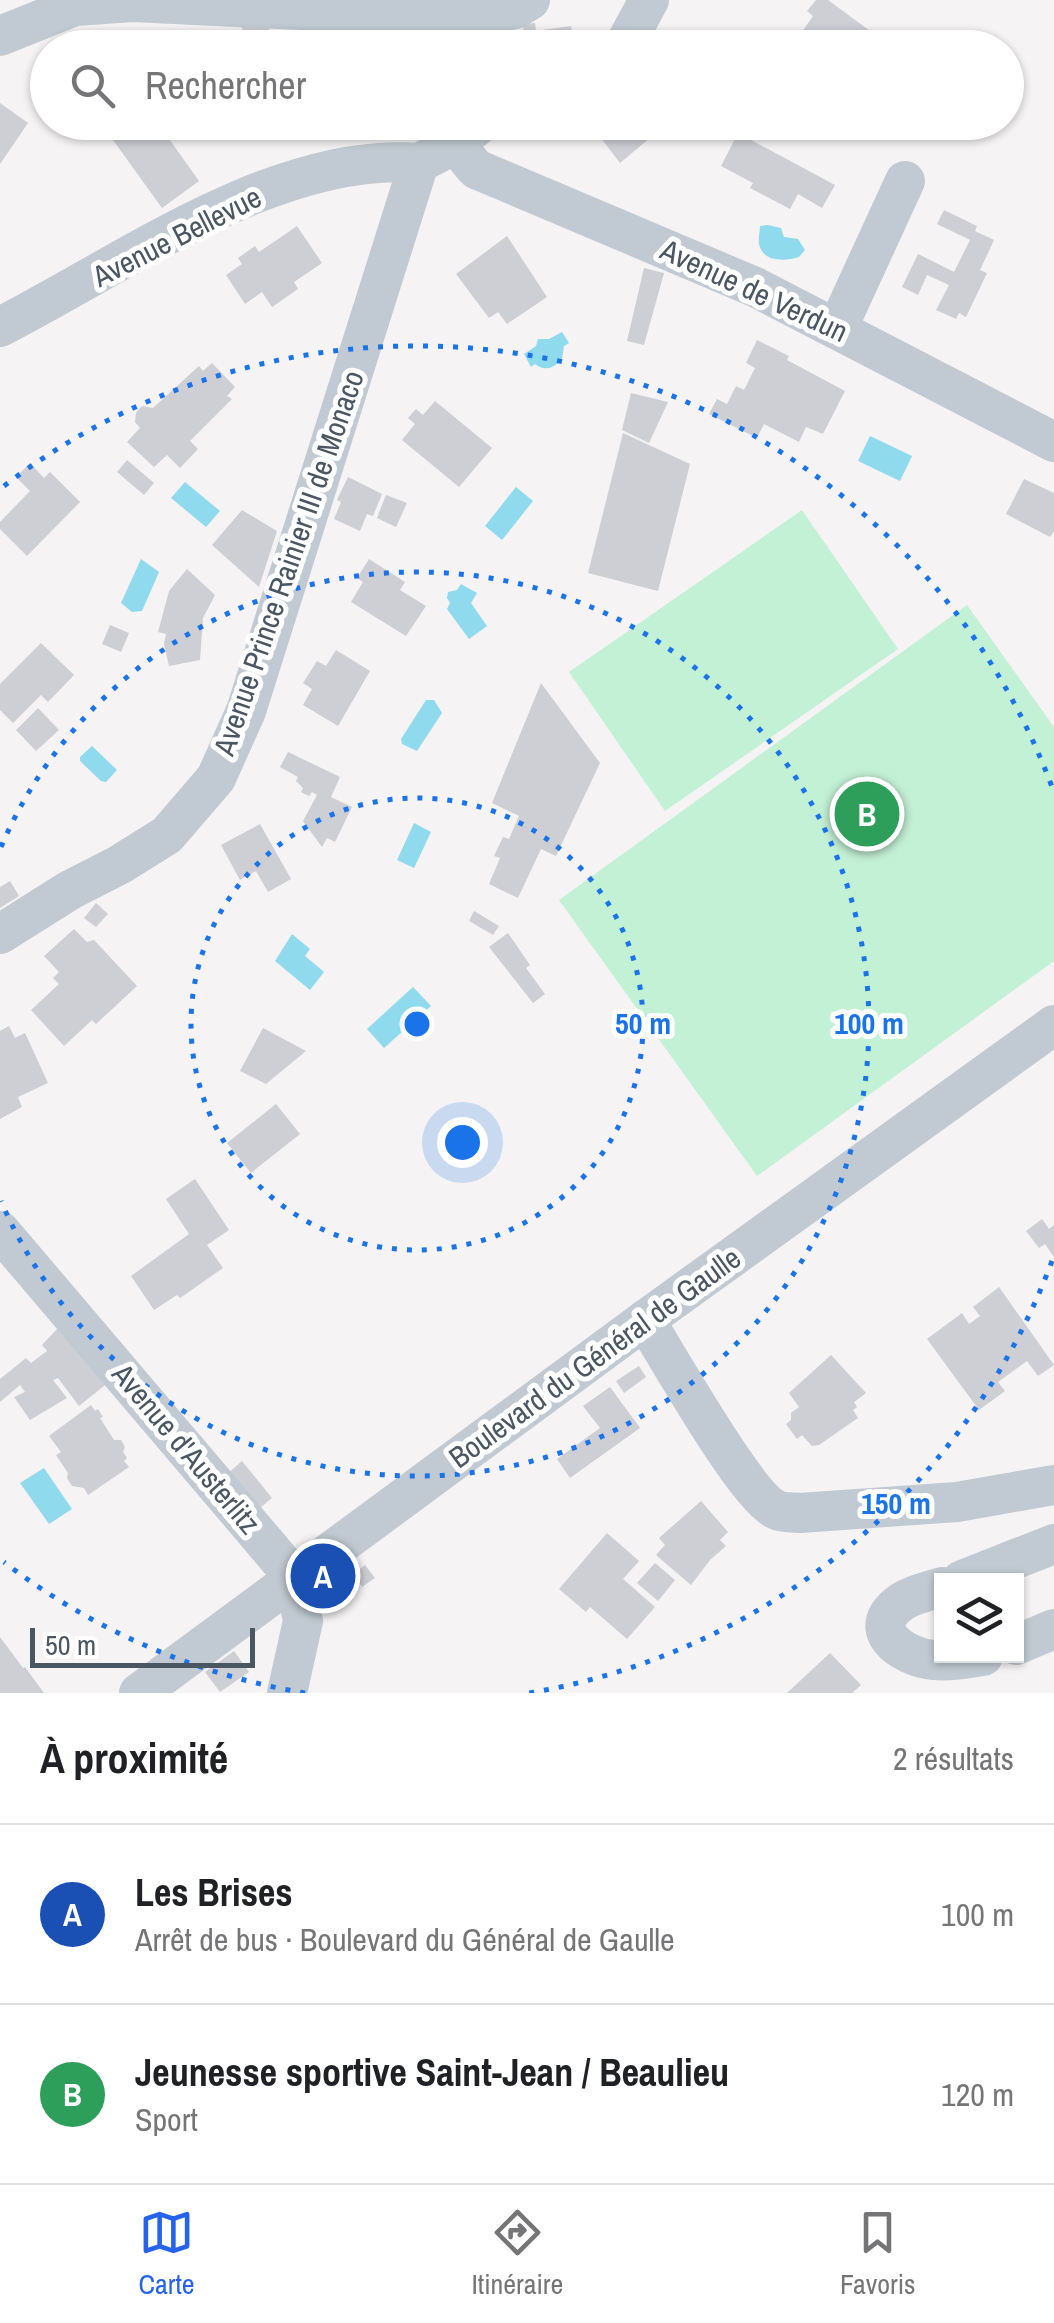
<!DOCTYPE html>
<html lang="fr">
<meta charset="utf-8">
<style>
body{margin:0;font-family:"Archivo Narrow",sans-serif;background:#f2f2f2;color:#202124}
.controls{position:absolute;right:30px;bottom:30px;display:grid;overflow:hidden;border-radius:0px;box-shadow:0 2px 8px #0004}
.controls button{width:90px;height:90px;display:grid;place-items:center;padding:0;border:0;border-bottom:2px solid #e0e0e0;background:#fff;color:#202124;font:50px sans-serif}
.scale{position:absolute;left:30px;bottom:25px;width:225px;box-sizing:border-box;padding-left:10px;border:5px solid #4a5661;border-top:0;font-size:28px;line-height:35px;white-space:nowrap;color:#4a5661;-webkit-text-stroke:8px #fff;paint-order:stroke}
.you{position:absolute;left:462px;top:1142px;width:35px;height:35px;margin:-25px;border:8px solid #fff;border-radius:50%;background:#1a73e8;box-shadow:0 0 0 15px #1a73e833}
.badge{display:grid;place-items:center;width:65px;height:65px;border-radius:50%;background:#2563eb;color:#fff;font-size:32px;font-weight:700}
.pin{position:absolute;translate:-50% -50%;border:5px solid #fff;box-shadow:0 2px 10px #0006}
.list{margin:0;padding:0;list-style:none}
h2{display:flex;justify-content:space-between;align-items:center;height:130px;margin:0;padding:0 40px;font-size:42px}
h2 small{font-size:32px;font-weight:400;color:#757577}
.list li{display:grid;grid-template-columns:65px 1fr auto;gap:30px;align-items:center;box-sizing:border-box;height:180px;padding:0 40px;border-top:2px solid #e0e0e0}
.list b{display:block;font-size:38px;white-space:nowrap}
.list p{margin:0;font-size:32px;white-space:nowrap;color:#757577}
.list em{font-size:32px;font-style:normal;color:#757577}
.icon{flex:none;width:55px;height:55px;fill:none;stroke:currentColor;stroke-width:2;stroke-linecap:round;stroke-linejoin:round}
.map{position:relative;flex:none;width:1054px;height:1693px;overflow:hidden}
.search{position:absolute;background:#fff;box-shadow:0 2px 8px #0004;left:30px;right:30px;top:30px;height:110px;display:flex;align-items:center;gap:25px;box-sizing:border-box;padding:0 35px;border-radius:55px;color:#757577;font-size:38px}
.sheet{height:490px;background:#fff}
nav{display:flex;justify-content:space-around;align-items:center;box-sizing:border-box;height:140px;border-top:2px solid #e0e0e0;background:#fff;font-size:28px;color:#757577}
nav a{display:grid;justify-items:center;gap:5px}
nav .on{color:#2563eb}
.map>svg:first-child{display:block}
.green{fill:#c3f1d5}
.water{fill:#90daee}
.building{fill:#cdcfd5}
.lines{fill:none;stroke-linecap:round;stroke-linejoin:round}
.minor{stroke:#c1cad2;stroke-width:40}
.ring{fill:none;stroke:#1a73e8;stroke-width:5;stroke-dasharray:5 10}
.labels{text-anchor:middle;stroke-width:10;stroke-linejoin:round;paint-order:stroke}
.street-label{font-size:30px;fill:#4a5661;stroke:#fff}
.centre{fill:#1a73e8;stroke:#fff;stroke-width:5}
.ring-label{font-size:30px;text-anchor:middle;font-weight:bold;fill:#1a73e8;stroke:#fff;stroke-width:10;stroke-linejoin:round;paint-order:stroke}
</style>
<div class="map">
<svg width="1054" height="1693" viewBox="0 0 1054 1693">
<rect width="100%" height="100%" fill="#f5f3f3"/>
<g class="green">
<path d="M802,510L898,649L665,811L569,672Z"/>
<path d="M967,605L1054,727V961L757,1176L559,900Z"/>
</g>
<g class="water">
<path d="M768,225L781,228L784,237L798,239L805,250L799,257C786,261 763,263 759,244C758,238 760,232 760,226Z"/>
<path d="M562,332L569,343L564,346L562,359C554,368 545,372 535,364L531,367L524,354L536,346L538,339H549Z"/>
<path d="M870,436L912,456L900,481L858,461Z"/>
<path d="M185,482L220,511L206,527L171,498Z"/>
<path d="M516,487L533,501L502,540L485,526Z"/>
<path d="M141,559L159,572L142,611L132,612L121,603Z"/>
<path d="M461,584L477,593L471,603L487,626L469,639L447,609L450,603L447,598L448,592L457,590Z"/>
<path d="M426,700H434L442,713L417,751L402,744L401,739Z"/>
<path d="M92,746L117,770L106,782L101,781L80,761V757Z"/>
<path d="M414,823L431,832L414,868L397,860Z"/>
<path d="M292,934L310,949L305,956L324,972L310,990L275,961Z"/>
<path d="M413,987L431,1006L384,1048L367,1029Z"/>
<path d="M44,1468L72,1509L49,1524L20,1483Z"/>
</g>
<g class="building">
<path d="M816,0H828L874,34L865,48H791L813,16L807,11Z"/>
<path d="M238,20L267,22L270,33L249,43Z"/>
<path d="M535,23L536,31L571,26L574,43L563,45L564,48H509L508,35L524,34L523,24Z"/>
<path d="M0,103L28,123L0,164Z"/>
<path d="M138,122H157L199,181L162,208L113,140Z"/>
<path d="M594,122H669L620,163L591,125Z"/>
<path d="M738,133L835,185L822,208L798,194L790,209L750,188L753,183L721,166Z"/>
<path d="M944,210L977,226L975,231L994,240L980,270L987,273L966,317L959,313L956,319L936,310L949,285L927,275L918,295L902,287L918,254L954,272L970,240L937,224Z"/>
<path d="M297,226L322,263L294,282L298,289L272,307L262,292L245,304L226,275L242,264L238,258L255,246L259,252Z"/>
<path d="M507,236L547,297L507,324L498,312L489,318L456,274Z"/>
<path d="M644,268L664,273L644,345L627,341Z"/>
<path d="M757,340L789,356L787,360L845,391L823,434L806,427L799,442L764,424L757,438L709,414L717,399L727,404L736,386L744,390L755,368L746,363Z"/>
<path d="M212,363L235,387L227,396L232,399L190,441L198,449L180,468L167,455L154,467L127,442L140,428L135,422L136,413L142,406L153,408L199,366L203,371Z"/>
<path d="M631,393L668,402L649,443L622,430Z"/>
<path d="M435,401L492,448L459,487L402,440L415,424L408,418L416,409L423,415Z"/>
<path d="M623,433L690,464L658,591L588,573Z"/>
<path d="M127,460L154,483L144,495L117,472Z"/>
<path d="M30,463L44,478L50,472L80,502L27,556L0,529V522L30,491L16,477Z"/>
<path d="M348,477L382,494L373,516L367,514L360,531L334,519L341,502L337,500Z"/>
<path d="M1024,479L1054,493V531L1050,537L1006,514Z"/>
<path d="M386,495L407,503L396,527L377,518Z"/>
<path d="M242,510L277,531L259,587L212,545Z"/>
<path d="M369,559L405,582L400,590L426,606L406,636L351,602L363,582L357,578Z"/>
<path d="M187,569L215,595L203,618L200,660L169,666L164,644L166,634L158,632L169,591Z"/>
<path d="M110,625L129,633L121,652L102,644Z"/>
<path d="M41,643L74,675L48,702L41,695L13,723L0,710V684Z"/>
<path d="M336,650L370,671L338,726L303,705L312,689L303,683L317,661L326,666Z"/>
<path d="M541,683L600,763L556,856L541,849L518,898L489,884L500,858L494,856L503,837L509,839L519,816L492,803Z"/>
<path d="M38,708L59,730L36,751L16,730Z"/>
<path d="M288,752L340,777L331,797L352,807L335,842L327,838L322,847L303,821L317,795L312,792L309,796L301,792L303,788L296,781L298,777L280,767Z"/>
<path d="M260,824L291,879L268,892L256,871L240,880L221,845Z"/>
<path d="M10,881L19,896L0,908V887Z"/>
<path d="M96,903L108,914L96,927L84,918Z"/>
<path d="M474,911L499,926L493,935L469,921Z"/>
<path d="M74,929L87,942L94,940L137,986L96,1024L92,1020L64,1046L31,1010L59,984L53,978L59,972L44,956Z"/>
<path d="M508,933L530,965L526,968L545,994L533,1003L489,947Z"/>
<path d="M9,1026L15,1038L25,1033L48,1083L18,1097L22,1107L0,1119V1031Z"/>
<path d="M263,1028L306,1051L266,1084L240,1071Z"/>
<path d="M276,1104L300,1134L251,1173L227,1143Z"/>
<path d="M195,1179L229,1230L207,1245L223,1268L180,1298L177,1295L154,1310L131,1276L189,1234L166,1199Z"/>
<path d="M1042,1219L1049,1229L1054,1225V1257L1045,1244L1039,1248L1026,1231Z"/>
<path d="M999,1287L1054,1365L1038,1376L1027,1361L998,1382L1005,1391L979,1410L927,1339L962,1313L969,1324L980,1316L973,1307Z"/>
<path d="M59,1327L109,1382L79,1406L58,1378L53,1380L67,1398L30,1420L14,1397L25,1392L20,1385L0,1402V1379L26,1358L31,1363L47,1351L42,1345Z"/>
<path d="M831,1355L866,1393L854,1402L857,1407L853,1410L858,1418L819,1445L812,1446L802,1435L797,1439L786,1424L791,1420V1413L799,1407L789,1393Z"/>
<path d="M639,1366L646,1377L624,1393L616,1381Z"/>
<path d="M610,1387L640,1428L570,1478L557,1459L600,1428L583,1406Z"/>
<path d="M91,1405L95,1411L98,1409L103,1417L100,1418L114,1440H121L125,1447L123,1452L127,1458L124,1461L129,1467L88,1495L84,1488L72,1486L67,1478L68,1473L56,1455L61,1452L49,1436Z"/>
<path d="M242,1461L272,1498L255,1512L225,1476Z"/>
<path d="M701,1501L728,1532L720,1540L726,1546L710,1560L691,1585L656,1555L665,1545L659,1538Z"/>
<path d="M607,1533L639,1561L623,1579L655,1607L627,1639L590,1607L586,1612L559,1589Z"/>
<path d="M655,1563L675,1580L658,1601L637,1583Z"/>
<path d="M365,1565L375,1578L362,1587L353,1574Z"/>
<path d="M0,1637L23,1668L25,1667L44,1693H0Z"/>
<path d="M234,1651L249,1672L220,1692L205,1672Z"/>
<path d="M830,1653L861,1685L852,1693H787Z"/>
</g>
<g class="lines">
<g class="minor">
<path d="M0,36L75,6L133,2L467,18L515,9L530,0"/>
<path d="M623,48L649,0"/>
<path d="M455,144L476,169L755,287L1054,442"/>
<path d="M0,327C124,264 277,151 419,163"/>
<path d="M837,329L905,181"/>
<path d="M0,934L70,890L119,865L167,835L216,778L246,711L419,163L455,144L482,122"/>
<path d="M0,1231L295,1578L303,1621L287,1693"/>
<path d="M645,1320C667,1355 747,1498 777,1510C783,1513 793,1512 800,1513L957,1502L1054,1485"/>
<path d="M962,1580L1054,1544"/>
<path d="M942,1587C929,1591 914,1594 903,1601C862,1628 901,1657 934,1660C950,1662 968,1658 983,1656"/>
<path d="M1016,1645L1054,1629"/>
<path d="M139,1693L645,1320L1054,1025"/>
</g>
</g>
<g class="ring">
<circle cx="417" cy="1024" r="226"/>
<path d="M1 847A452 452 0 1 1 1 1201"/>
<path d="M1052 1261A678 678 0 0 1 529 1693M305 1693A678 678 0 0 1 4 1562M4 486A678 678 0 0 1 1052 787"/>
</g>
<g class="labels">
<g class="street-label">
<text transform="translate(177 237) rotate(-27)" y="10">Avenue Bellevue</text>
<text transform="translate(754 291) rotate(25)" y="10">Avenue de Verdun</text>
<text transform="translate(289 563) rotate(-71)" y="10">Avenue Prince Rainier III de Monaco</text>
<text transform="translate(595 1358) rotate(-36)" y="10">Boulevard du Général de Gaulle</text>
<text transform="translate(186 1449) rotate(50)" y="10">Avenue d'Austerlitz</text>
</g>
</g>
<circle cx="417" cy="1024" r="15" class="centre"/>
<g class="ring-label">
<text x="643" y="1034">50 m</text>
<text x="869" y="1034">100 m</text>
<text x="896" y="1514">150 m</text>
</g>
</svg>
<div class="controls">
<button><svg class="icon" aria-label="layers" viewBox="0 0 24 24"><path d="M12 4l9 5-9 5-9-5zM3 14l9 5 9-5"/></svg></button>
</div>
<div class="scale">50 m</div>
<div class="you"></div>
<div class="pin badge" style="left:323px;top:1576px;background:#1a4fb4">A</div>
<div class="pin badge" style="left:867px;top:814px;background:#2e9e5b">B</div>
<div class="search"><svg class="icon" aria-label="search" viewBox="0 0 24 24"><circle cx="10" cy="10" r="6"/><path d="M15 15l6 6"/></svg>Rechercher</div>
</div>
<section class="sheet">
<h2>À proximité<small>2 résultats</small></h2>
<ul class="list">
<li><span class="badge" style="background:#1a4fb4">A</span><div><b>Les Brises</b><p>Arrêt de bus · Boulevard du Général de Gaulle</p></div><em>100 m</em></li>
<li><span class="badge" style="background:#2e9e5b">B</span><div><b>Jeunesse sportive Saint-Jean / Beaulieu</b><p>Sport</p></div><em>120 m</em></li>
</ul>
</section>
<nav>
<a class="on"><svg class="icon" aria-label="map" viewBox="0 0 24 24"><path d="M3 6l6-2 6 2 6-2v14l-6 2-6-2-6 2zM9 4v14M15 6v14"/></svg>Carte</a>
<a><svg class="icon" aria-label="directions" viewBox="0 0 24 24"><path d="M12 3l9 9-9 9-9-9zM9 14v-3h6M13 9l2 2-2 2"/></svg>Itinéraire</a>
<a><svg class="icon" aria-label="saved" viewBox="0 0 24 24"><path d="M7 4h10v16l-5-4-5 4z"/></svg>Favoris</a>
</nav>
